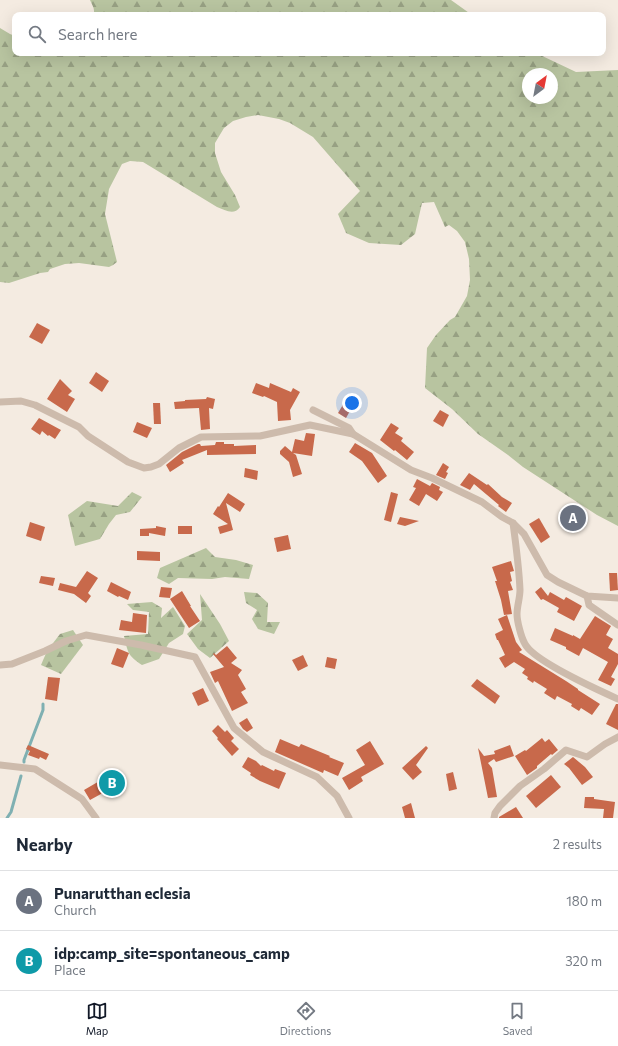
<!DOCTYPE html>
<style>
body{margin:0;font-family:Commissioner,sans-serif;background:#f2f2f3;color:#1f2937}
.compass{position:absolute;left:522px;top:68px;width:36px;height:36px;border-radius:50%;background:#fff;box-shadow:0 4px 16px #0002;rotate:32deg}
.you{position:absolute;left:352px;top:403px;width:14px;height:14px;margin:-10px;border:3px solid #fff;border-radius:50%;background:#1a73e8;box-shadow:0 0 0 6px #1a73e833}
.badge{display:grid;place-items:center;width:26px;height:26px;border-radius:50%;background:#111827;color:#fff;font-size:13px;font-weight:700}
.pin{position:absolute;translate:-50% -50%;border:2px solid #fff;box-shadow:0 1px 4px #0006}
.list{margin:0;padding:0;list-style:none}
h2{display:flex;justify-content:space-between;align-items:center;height:52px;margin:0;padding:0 16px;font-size:17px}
h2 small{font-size:13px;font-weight:400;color:#747a83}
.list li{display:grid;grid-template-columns:26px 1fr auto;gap:12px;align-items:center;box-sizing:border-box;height:60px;padding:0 16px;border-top:1px solid #e0e1e3}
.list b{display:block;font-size:15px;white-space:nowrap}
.list p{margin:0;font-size:13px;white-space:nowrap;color:#747a83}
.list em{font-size:13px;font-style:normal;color:#747a83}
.icon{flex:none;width:22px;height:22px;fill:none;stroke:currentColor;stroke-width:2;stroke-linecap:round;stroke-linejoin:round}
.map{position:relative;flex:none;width:618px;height:818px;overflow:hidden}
.search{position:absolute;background:#fff;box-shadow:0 4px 16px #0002;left:12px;right:12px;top:12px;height:44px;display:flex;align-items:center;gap:10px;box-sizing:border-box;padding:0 14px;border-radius:8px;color:#747a83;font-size:15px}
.sheet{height:172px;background:#fff}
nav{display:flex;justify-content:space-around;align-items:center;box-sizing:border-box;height:56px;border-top:1px solid #e0e1e3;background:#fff;font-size:11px;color:#747a83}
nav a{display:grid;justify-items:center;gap:2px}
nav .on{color:#111827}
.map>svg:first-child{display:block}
.forest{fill:url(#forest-firs);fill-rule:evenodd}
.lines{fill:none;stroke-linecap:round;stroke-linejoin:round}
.stream{stroke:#7fb0b2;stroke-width:3}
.building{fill:#c8694b}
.street{stroke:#cdbbac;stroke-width:7}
</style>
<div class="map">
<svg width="618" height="818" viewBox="0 0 618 818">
<defs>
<pattern id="forest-firs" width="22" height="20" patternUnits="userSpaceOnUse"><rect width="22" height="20" fill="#b8c4a0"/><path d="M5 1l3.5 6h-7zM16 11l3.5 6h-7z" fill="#97a083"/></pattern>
</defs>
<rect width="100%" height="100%" fill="#f4ebe1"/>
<g class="forest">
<path d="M90,0H451L472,15H93C96,10 92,5 90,0Z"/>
<path d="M0,28L10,34L15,36V53H536L576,72L618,70V526L597,515L523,467L508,455L478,434L452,409L425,388L427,348L436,335L450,320L455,317L467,296L470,280L469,259L465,242L457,231L449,225L445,227L434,202L422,203L415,234L401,245L369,243L346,233L338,214L360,191L313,137L290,123L279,119L258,115L246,117L233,121L224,128L215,143V153L221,172L235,195L240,207C234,216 225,210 217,207L143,162L130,161L122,164L109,189L105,214L117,262L113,265L109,267L79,263L65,264L50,269L48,272L40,273L9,283L0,282ZM528,74H552V98H528Z"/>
<path d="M132,492L142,497L130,512L116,515L109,524L100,539L75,546L68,515L87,501L118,506Z"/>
<path d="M206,548L215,557L236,560L253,565L249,579L225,577L212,579L178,578L169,584L157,578L160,568Z"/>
<path d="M244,592L257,593L268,603L267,622H280L274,634L258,629L252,619L257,610L246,603Z"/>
<path d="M200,594L220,624L229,641L210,658L198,649L187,634L202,620Z"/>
<path d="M152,602L162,608L161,618L173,607L185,626L183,634L169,643L159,659L142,665C127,655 128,652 124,636L148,634L149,612L133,610L127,604Z"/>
<path d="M73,630L83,645L61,674L41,665L47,651L60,634Z"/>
</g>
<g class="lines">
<g class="stream">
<path d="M24,762V760L43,710V704"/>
<path d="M7,818L11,812L21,776"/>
</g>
</g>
<g class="building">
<path d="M37,323L50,330L42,344L29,337Z"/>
<path d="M96,372L109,381L102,392L89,383Z"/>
<path d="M60,379L72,391L68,395L75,399L67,412L47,399Z"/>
<path d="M256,383L269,388L270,383L291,392L293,388L300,392L290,410L291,420L278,421L277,402L264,396L263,397L252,393Z"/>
<path d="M207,397L215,399L213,409L209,408L210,429L201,430L199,408L175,409L174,402L185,401V400L206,399Z"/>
<path d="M347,398L355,402L346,418L338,413Z"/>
<path d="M153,403H160L161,424H154Z"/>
<path d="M440,410L449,415L443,427L433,421Z"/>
<path d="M39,418L61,430L55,439L49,435L48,436L42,431L40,435L31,429Z"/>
<path d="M137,422L152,428L147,438L133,432Z"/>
<path d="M391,423L399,428L395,433L403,438L401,441L414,452L407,460L395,450L394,451L380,440Z"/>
<path d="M306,433L315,434L312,456L293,453L296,455L302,474L293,477L289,462L280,454V451L285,446L292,452L295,439L304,441Z"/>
<path d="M216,442H224V444H234V446L256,445V454L207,455V450L182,460L184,463L170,472L166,465L182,452L198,444H200L201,446L215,445Z"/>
<path d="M355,443L372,453L387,476L378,483L362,461L349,452Z"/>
<path d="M443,463L449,467L446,472L448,473L445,479L436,475Z"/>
<path d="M245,468L258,471L257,480L244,477Z"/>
<path d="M469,473L487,485L488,484L502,497L512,503L506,512L498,506L499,505L474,484L470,490L460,485Z"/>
<path d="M417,479L430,486L432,483L440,487L439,490L443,492L437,501L426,494L419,506L409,500L416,488L413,487Z"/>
<path d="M391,492L398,494L391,522L384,520Z"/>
<path d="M228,493L245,504L240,512L226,503L233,530L220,534L218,527L228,524L213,514L218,506L219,507Z"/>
<path d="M400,517L419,521L405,526L397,524Z"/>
<path d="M539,518L550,537L541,543L529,524Z"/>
<path d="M30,522L45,527L41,541L26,536Z"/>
<path d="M156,526L166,528L165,536L149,533V536H140V529L156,528Z"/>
<rect x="178" y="526" width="14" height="8"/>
<path d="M288,535L291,549L277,552L274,538Z"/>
<path d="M137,551L160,552V561L137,560Z"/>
<path d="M511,561L514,571L510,572L512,581L510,582L513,590L508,591L512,614L504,615L501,600L495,581H497L492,567Z"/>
<path d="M87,571L98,578L88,593L91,596L86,603L74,594L58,590L60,583L76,587Z"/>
<path d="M609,573H617L618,590L610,591Z"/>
<path d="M41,576L55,578L53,586L39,583Z"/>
<path d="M111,582L131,592L128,600L119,596L118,597L107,591Z"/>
<path d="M161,587L172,588L170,598L159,597Z"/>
<path d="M541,587L548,596L550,592L564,600L566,597L582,606L574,621L557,612L559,608L543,599L541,600L535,592Z"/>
<path d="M182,591L191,606H190L200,621L189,628L170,599Z"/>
<path d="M133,613L147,615L146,633L119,630L121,620L132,622Z"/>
<path d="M507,615L516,642L522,650L519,652L566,681L578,689V690L600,704L592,715L581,708L579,711L571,706L572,704L557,696L555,700L544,693L547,689L534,681L533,683L527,679L528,677L522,673L525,669L514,662L505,668L499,658L505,655L498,640H497L495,634L503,630L498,619Z"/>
<path d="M595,616L611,626L606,635L613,639L608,648L618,654V664L611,677L615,679L611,686L598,680L608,662L583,648L579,656L566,649V647L550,640L555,628L573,636V635L580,639Z"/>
<path d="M227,646L237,658L231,663L242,670L238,675L246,689L241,692L248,703L232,711L218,681L215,683L210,672L224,667L213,654L214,653L216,655Z"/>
<path d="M117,648L129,653L123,668L111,664Z"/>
<path d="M303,655L308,666L298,671L292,660Z"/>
<path d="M327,657L337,659L335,669L325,667Z"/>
<path d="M48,677L60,678L57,701L45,699Z"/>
<path d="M477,679L500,696L495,704L471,686Z"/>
<path d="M203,688L209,701L198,706L192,693Z"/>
<path d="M616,704H618V730L606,724Z"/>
<path d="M247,718L253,728L247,732L243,729L239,723Z"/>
<path d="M218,725L225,732L227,730L234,738L231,741L239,749L232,756L217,739L218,738L212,731Z"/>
<path d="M542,738L545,742L549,739L558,750L552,755L551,754L537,766V768L527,775L515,756L525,750L526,751Z"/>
<path d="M280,739L299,747L301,744L330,756L329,757L344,763L338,776L324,770L323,773L275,752Z"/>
<path d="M370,741L384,764L361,777L363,781L349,790L342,778L365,765L356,750Z"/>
<path d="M28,745L49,754L46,760L40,757L39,759L28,755L30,751L26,749Z"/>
<path d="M510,745L514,756L496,762L494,759L488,763L492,768L497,797L488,798L478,748L484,756L495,754L494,751Z"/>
<path d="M426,746L428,748L416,765L422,772L413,780L402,768Z"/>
<path d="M248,757L256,761L261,766L262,765L274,771L275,769L286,773L279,789L260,781L250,775L251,773L242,767Z"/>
<path d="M573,757L585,767L593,777L582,785L569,768L564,764Z"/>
<path d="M453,772L457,789L449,791L446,774Z"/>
<path d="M115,775L119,788L110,789L90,800L84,790L108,776Z"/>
<path d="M551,775L561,787L536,808L526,796Z"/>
<path d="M585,797H594V799L615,802L613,818H603L604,809L584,808Z"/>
<path d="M411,803L415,818H405L402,807Z"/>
<path d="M516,807L523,818H499V817Z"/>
</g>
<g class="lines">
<g class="street">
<path d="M0,402L21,401L35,405L79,427L88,436L128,462L144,468L151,467L159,464L179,448L201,437L260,436L310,425L353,434L411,470L432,478L482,502L502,517L513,523L524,534L547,575L558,582L587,596L618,598"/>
<path d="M313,410L349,428L353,434"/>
<path d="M513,523C516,545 519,567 520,590C520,598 517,606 517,614C517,621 521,637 525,644C534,661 598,690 618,699"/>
<path d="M587,596L589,605L618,625"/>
<path d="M0,665L12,664L45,651L66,641L86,635L141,645L195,657L234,728L263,752L317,777L337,796L349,818"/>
<path d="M0,765L35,769L82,799L96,818"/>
<path d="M494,818L495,813L500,806L520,786L544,769L566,750L587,757L605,744L618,737"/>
</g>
</g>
</svg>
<svg class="compass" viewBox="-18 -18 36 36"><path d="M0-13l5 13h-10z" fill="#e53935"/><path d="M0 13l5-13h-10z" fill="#747a83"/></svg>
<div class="you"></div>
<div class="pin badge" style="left:573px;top:518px;background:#6b7280">A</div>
<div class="pin badge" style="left:112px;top:783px;background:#0f9aa8">B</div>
<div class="search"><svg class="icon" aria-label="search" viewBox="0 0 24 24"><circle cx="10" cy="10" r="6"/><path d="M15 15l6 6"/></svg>Search here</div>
</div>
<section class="sheet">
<h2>Nearby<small>2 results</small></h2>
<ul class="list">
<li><span class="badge" style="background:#6b7280">A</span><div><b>Punarutthan eclesia</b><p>Church</p></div><em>180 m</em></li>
<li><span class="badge" style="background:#0f9aa8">B</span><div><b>idp:camp_site=spontaneous_camp</b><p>Place</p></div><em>320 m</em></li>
</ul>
</section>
<nav>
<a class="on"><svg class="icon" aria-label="map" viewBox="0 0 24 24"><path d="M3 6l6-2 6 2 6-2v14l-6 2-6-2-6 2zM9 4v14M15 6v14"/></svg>Map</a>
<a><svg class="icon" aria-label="directions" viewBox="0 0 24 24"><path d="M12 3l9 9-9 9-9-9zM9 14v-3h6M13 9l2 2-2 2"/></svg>Directions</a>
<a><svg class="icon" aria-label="saved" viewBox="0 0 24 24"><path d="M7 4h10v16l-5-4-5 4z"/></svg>Saved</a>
</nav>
